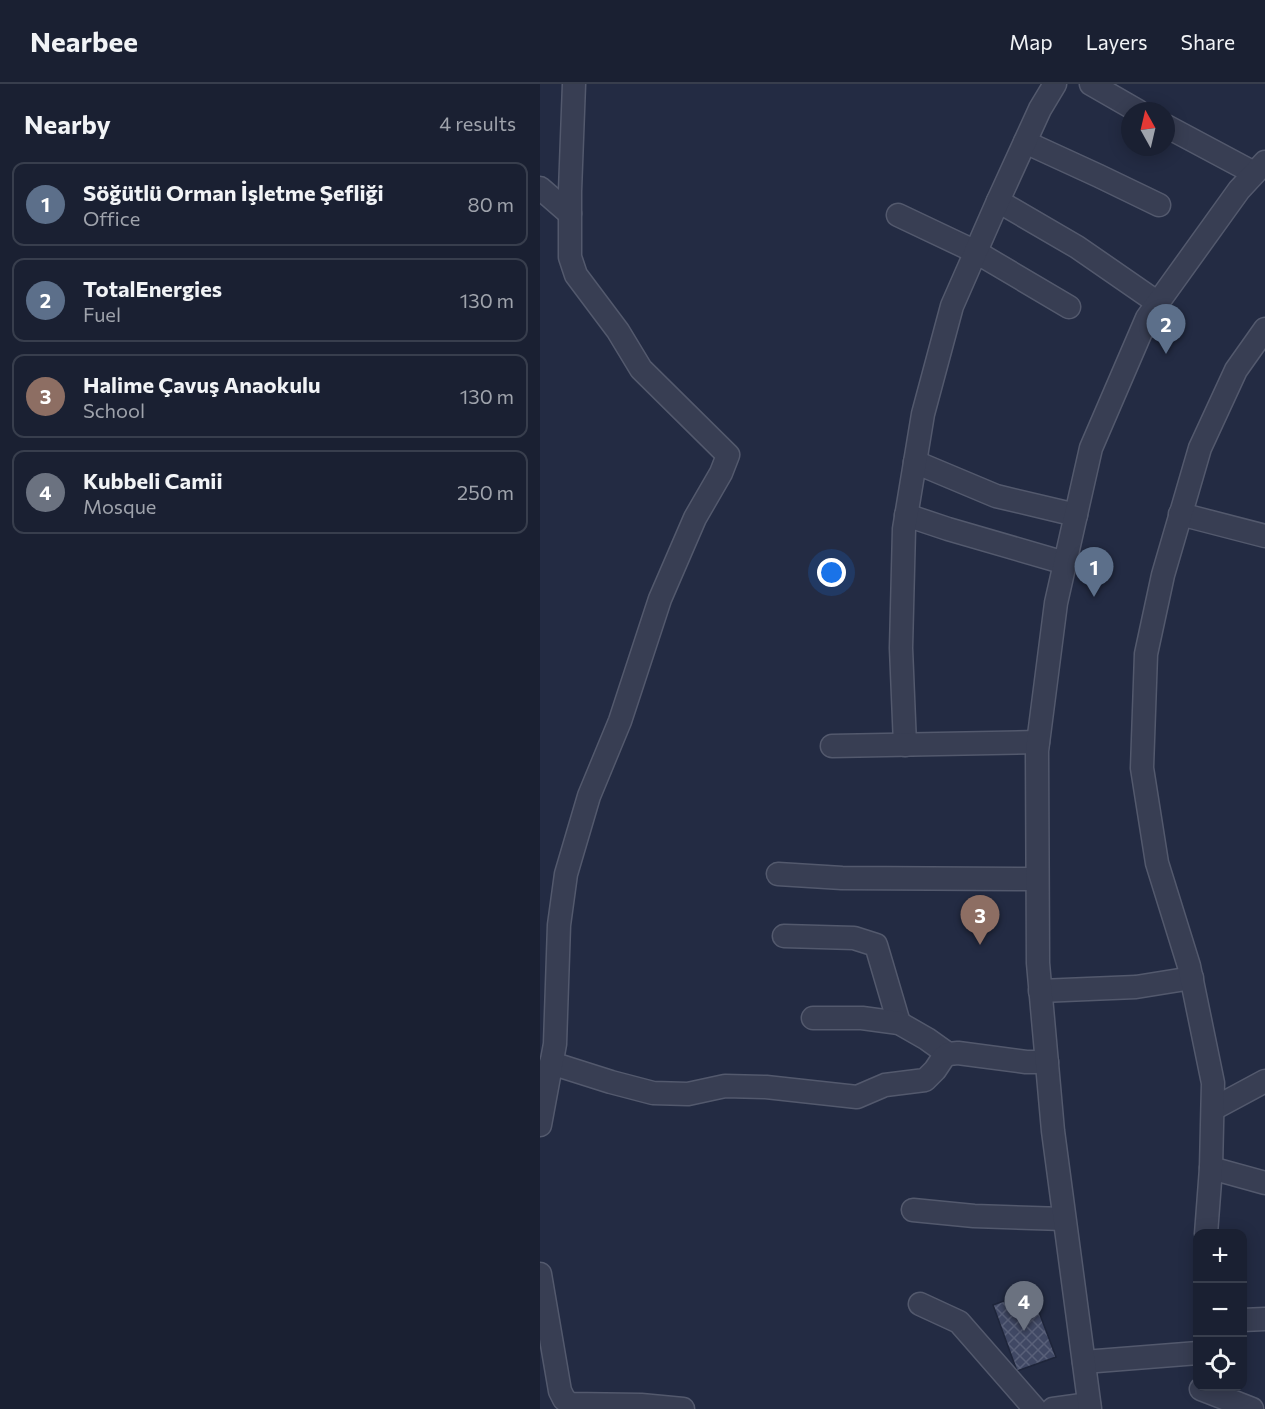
<!DOCTYPE html>
<meta charset="utf-8">
<style>
body{margin:0;font-family:Commissioner,sans-serif;background:#23283a;color:#f1f3f6}
.controls{position:absolute;right:18px;bottom:18px;display:grid;overflow:hidden;border-radius:12px;box-shadow:0 3px 15px #0003}
.controls button{width:54px;height:54px;display:grid;place-items:center;padding:0;border:0;border-bottom:2px solid #383e4d;background:#1a2032;color:#f1f3f6;font:30px sans-serif}
.compass{position:absolute;left:581px;top:18px;width:54px;height:54px;border-radius:50%;background:#1a2032;box-shadow:0 3px 15px #0003;rotate:352deg}
.you{position:absolute;left:292px;top:489px;width:21px;height:21px;margin:-15px;border:4px solid #fff;border-radius:50%;background:#1a73e8;box-shadow:0 0 0 9px #1a73e833}
.badge{display:grid;place-items:center;width:39px;height:39px;border-radius:50%;background:#ea580c;color:#fff;font-size:20px;font-weight:700}
.pin{position:absolute;translate:-50% -50px;filter:drop-shadow(0 2px 3px #0008)}
.pin::after{content:'';position:absolute;top:32px;width:21px;height:18px;background:inherit;clip-path:polygon(0 0,100% 0,50% 100%)}
.list{margin:0;padding:0;list-style:none}
h2{display:flex;justify-content:space-between;align-items:center;height:78px;margin:0;padding:0 24px;font-size:26px}
h2 small{font-size:20px;font-weight:400;color:#9fa3ac}
.list li{display:grid;grid-template-columns:39px 1fr auto;gap:18px;align-items:center;box-sizing:border-box;height:84px;margin:0 12px 12px;padding:0 12px;border:2px solid #383e4d;border-radius:12px}
.list b{display:block;font-size:22px;white-space:nowrap}
.list p{margin:0;font-size:20px;white-space:nowrap;color:#9fa3ac}
.list em{font-size:20px;font-style:normal;color:#9fa3ac}
.icon{flex:none;width:33px;height:33px;fill:none;stroke:currentColor;stroke-width:2;stroke-linecap:round;stroke-linejoin:round}
.map{position:relative;flex:none;width:725px;height:1325px;overflow:hidden}
header{display:flex;align-items:center;gap:36px;box-sizing:border-box;height:84px;padding:0 30px;background:#1a2032;border-bottom:2px solid #383e4d}
header strong{font-size:28px}
nav{display:flex;gap:33px;margin-inline-start:auto;font-size:21px}
main{display:flex}
aside{flex:1;background:#1a2032}
.map>svg:first-child{display:block}
.building{fill:url(#building-cross-hatch);stroke:#1e253a;stroke-width:1.5}
.lines{fill:none;stroke-linecap:round;stroke-linejoin:round}
.minor-casing{stroke:#53596d;stroke-width:25}
.minor{stroke:#383e53;stroke-width:22}
</style>
<header>
<strong>Nearbee</strong>
<nav><a>Map</a><a>Layers</a><a>Share</a></nav>
</header>
<main>
<aside>
<h2>Nearby<small>4 results</small></h2>
<ul class="list">
<li><span class="badge" style="background:#5c6f8a">1</span><div><b>Söğütlü Orman İşletme Şefliği</b><p>Office</p></div><em>80 m</em></li>
<li><span class="badge" style="background:#5c6f8a">2</span><div><b>TotalEnergies</b><p>Fuel</p></div><em>130 m</em></li>
<li><span class="badge" style="background:#8d6e63">3</span><div><b>Halime Çavuş Anaokulu</b><p>School</p></div><em>130 m</em></li>
<li><span class="badge" style="background:#6b7280">4</span><div><b>Kubbeli Camii</b><p>Mosque</p></div><em>250 m</em></li>
</ul>
</aside>
<div class="map">
<svg width="725" height="1325" viewBox="0 0 725 1325">
<defs>
<pattern id="building-cross-hatch" width="8" height="8" patternUnits="userSpaceOnUse" patternTransform="scale(1.5)"><rect width="8" height="8" fill="#404864"/><path d="M0 0l8 8M0 8l8-8" fill="none" stroke="#596079"/></pattern>
</defs>
<rect width="100%" height="100%" fill="#232b43"/>
<path class="building" d="M491,1207L516,1273L477,1287L453,1221Z"/>
<g class="lines">
<defs>
<g id="minor">
<path d="M551,0L598,27"/>
<path d="M626,42L714,89"/>
<path d="M485,58L559,92L619,121"/>
<path d="M0,104L30,130"/>
<path d="M458,117L537,163L618,219"/>
<path d="M358,131L436,168L529,223"/>
<path d="M375,378L456,412L536,431"/>
<path d="M640,430L725,452"/>
<path d="M366,431L408,445L525,479"/>
<path d="M365,661L361,564L364,445L383,330L412,222L458,117L500,25L515,0"/>
<path d="M292,662L498,658"/>
<path d="M238,790L302,794L497,795"/>
<path d="M244,852L314,854L336,861L359,939"/>
<path d="M500,907L596,903L652,894"/>
<path d="M273,934H322L359,939L387,955L408,970"/>
<path d="M11,979L71,998L113,1009L148,1010L185,1002L226,1003L317,1013L345,1001L385,996L395,986L403,974L408,970L418,969L486,978H507"/>
<path d="M673,1025L725,997"/>
<path d="M0,1041L15,960L19,841L26,790L49,712L80,637L120,515L155,434L181,389L188,371L101,285L78,247L36,191L30,173V107L34,0"/>
<path d="M671,1084L725,1099"/>
<path d="M373,1126L434,1132L524,1135"/>
<path d="M666,1150L671,1084L673,999L649,882L617,779L602,684L606,570L623,491L660,364L696,286L725,245"/>
<path d="M0,1190L20,1307L24,1315L30,1320L101,1321L143,1325"/>
<path d="M380,1220L419,1238L495,1325"/>
<path d="M702,1236L725,1235"/>
<path d="M544,1278L658,1269"/>
<path d="M661,1305L712,1325"/>
<path d="M513,1325L549,1320"/>
<path d="M550,1325L513,1047L498,879L497,667L516,519L551,364L607,234L699,106L725,78"/>
</g>
</defs>
<use href="#minor" class="minor-casing"/>
<use href="#minor" class="minor"/>
</g>
</svg>
<div class="controls">
<button>+</button>
<button>−</button>
<button><svg class="icon" aria-label="locate" viewBox="0 0 24 24"><circle cx="12" cy="12" r="6"/><path d="M12 2v4M12 18v4M2 12h4M18 12h4"/></svg></button>
</div>
<svg class="compass" viewBox="-18 -18 36 36"><path d="M0-13l5 13h-10z" fill="#e53935"/><path d="M0 13l5-13h-10z" fill="#9fa3ac"/></svg>
<div class="you"></div>
<div class="pin badge" style="left:554px;top:513px;background:#5c6f8a">1</div>
<div class="pin badge" style="left:626px;top:270px;background:#5c6f8a">2</div>
<div class="pin badge" style="left:440px;top:861px;background:#8d6e63">3</div>
<div class="pin badge" style="left:484px;top:1247px;background:#6b7280">4</div>
</div>
</main>
